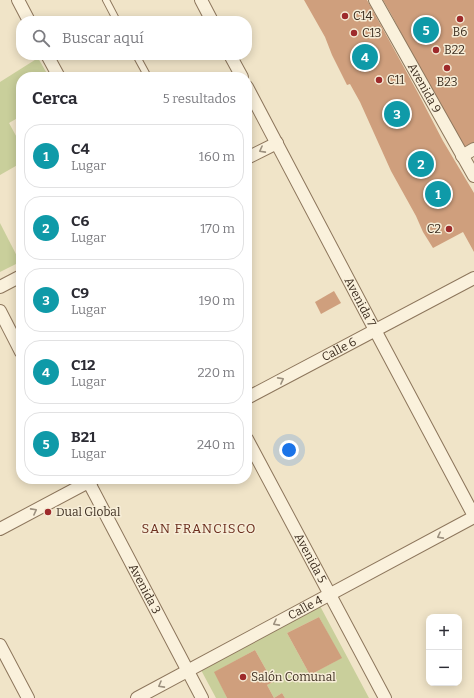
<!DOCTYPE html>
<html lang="es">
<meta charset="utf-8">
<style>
body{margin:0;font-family:Bitter,serif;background:#f2f2f3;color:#2b2b33}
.controls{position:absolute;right:12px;bottom:12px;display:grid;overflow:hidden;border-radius:8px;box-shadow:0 2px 10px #0003}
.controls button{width:36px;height:36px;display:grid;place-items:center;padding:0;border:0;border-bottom:1px solid #e1e1e2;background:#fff;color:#2b2b33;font:20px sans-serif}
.you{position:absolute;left:289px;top:450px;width:14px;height:14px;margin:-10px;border:3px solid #fff;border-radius:50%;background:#1a73e8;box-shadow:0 0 0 6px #1a73e833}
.badge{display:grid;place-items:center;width:26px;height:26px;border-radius:50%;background:#0f766e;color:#fff;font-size:13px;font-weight:700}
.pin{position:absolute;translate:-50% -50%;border:2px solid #fff;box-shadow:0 1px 4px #0006}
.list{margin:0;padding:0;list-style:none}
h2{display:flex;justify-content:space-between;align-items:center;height:52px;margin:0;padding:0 16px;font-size:17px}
h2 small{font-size:13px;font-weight:400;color:#7c7c81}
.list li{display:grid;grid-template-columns:26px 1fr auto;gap:12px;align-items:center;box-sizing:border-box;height:64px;margin:0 8px 8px;padding:0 8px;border:1px solid #e1e1e2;border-radius:16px}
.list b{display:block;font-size:15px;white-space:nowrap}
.list p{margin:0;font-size:13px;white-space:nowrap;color:#7c7c81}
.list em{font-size:13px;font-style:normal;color:#7c7c81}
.icon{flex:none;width:22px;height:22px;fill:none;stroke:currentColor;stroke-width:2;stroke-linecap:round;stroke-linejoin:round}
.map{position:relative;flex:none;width:474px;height:698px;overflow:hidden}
.search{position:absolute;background:#fff;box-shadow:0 2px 10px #0003;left:16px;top:16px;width:236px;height:44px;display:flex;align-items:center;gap:10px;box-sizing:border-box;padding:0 14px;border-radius:16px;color:#7c7c81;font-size:15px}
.panel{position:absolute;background:#fff;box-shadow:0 2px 10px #0003;left:16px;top:72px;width:236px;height:412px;border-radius:16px}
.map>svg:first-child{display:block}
.green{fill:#c9cf9b;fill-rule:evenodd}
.building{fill:#cf9f7d}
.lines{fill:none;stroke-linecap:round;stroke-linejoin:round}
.lane-casing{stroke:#8d765c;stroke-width:8}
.street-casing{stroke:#8d765c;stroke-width:14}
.lane{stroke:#faf1dc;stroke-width:6}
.street{stroke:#faf1dc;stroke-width:12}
.oneway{stroke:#9c907e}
.poi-dot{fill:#9e2a2b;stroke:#f7eed8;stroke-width:1.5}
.labels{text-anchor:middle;stroke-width:3;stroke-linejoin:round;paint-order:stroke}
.poi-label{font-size:12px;fill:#3d2e20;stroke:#f7eed8;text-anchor:start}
.street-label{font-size:12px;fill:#3d2e20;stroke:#f7eed8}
.neighbourhood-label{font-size:13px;letter-spacing:1px;fill:#6b2e1e;stroke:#f7eed8}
</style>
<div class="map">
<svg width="474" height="698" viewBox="0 0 474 698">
<rect width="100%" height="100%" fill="#f0e4c8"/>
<g class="green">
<path d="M38,58L49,77H21V116L9,123L21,145V163L0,175V82Z"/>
<path d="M0,223L20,262L0,272Z"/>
<path d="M320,606L369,698H285L282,693L274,698L267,685L273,682L255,650L215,672L227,698H216L201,670ZM319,617L341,658L310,675L287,633Z"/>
</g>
<g class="building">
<path d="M304,0H367L418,93L443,141L474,193V252L463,232L433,248L423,232L416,216L391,171L360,102L350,84L347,85L332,55L325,37Z"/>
<path d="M383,0H474V142L462,148L391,14Z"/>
<path d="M334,291L341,303L321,314L315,302Z"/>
<path d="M319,617L342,658L310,675L287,633Z"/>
<path d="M255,650L273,682L267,685L274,698L282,693L285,698H227L214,672Z"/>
</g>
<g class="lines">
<defs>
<g id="lane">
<path d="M106,0L117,21"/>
<path d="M136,55L148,77"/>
</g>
<g id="street">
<path d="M18,0L29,21"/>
<path d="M201,0L212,21"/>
<path id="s1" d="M375,0L474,176"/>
<path d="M47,55L59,77"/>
<path d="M230,55L242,77"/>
<path id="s2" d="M247,87L375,330L474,516"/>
<path d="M462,156L474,149"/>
<path d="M247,158L277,143"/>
<path d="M0,287L21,276"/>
<path d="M0,311L21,352"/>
<path id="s3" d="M247,398L474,278"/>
<path id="s4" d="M247,439L385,698"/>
<path id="s5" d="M87,479L202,698"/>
<path d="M0,529L94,479"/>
<path d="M0,645L28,698"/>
<path id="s6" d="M137,698L474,517"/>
</g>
</defs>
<use href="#lane" class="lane-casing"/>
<use href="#street" class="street-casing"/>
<use href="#lane" class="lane"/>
<use href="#street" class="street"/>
</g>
<defs><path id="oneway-chevron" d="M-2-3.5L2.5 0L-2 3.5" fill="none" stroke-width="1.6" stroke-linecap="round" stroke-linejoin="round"/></defs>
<g class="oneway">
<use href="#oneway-chevron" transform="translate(262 150) rotate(152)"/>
<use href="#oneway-chevron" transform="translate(281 380) rotate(-28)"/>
<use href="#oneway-chevron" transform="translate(34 511) rotate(-28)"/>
<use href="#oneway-chevron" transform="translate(440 536) rotate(152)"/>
<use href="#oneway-chevron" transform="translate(276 623) rotate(152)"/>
<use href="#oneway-chevron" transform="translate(161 685) rotate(151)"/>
</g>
<g class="poi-dot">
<circle cx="345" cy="16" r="4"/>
<circle cx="460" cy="19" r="4"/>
<circle cx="354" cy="33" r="4"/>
<circle cx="436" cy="50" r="4"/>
<circle cx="447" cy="68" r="4"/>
<circle cx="379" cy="80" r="4"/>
<circle cx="449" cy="229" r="4"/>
<circle cx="48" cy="512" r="4"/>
<circle cx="243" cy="677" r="4"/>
</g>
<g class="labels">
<g class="poi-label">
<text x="353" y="20">C14</text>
<text x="460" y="36" text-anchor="middle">B6</text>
<text x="362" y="37">C13</text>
<text x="444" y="54">B22</text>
<text x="387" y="84">C11</text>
<text x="447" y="86" text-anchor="middle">B23</text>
<text x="441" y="233" text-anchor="end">C2</text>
<text x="56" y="516">Dual Global</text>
<text x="251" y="681">Salón Comunal</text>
</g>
<g class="street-label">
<text dy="4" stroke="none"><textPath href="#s1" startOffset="101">Avenida 9</textPath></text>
<text dy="4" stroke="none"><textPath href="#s2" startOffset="243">Avenida 7</textPath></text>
<text dy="4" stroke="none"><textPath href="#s3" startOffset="104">Calle 6</textPath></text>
<text dy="4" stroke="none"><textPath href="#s4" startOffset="135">Avenida 5</textPath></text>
<text dy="4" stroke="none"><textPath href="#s5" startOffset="124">Avenida 3</textPath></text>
<text dy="4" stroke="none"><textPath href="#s6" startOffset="191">Calle 4</textPath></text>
</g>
<g class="neighbourhood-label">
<text x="199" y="533">SAN FRANCISCO</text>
</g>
</g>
</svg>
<div class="controls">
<button>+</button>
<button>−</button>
</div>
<div class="you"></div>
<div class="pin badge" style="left:438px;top:194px;background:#0f9aa8">1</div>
<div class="pin badge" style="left:421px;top:164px;background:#0f9aa8">2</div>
<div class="pin badge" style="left:397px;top:114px;background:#0f9aa8">3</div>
<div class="pin badge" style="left:365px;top:57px;background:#0f9aa8">4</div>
<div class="pin badge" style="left:426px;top:30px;background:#0f9aa8">5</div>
<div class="search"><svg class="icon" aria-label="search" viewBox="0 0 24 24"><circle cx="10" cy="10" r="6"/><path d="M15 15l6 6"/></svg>Buscar aquí</div>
<section class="panel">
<h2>Cerca<small>5 resultados</small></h2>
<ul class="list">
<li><span class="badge" style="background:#0f9aa8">1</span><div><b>C4</b><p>Lugar</p></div><em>160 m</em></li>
<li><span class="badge" style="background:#0f9aa8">2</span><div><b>C6</b><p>Lugar</p></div><em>170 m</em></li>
<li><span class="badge" style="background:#0f9aa8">3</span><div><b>C9</b><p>Lugar</p></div><em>190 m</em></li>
<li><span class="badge" style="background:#0f9aa8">4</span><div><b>C12</b><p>Lugar</p></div><em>220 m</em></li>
<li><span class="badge" style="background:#0f9aa8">5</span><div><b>B21</b><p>Lugar</p></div><em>240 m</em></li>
</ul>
</section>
</div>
